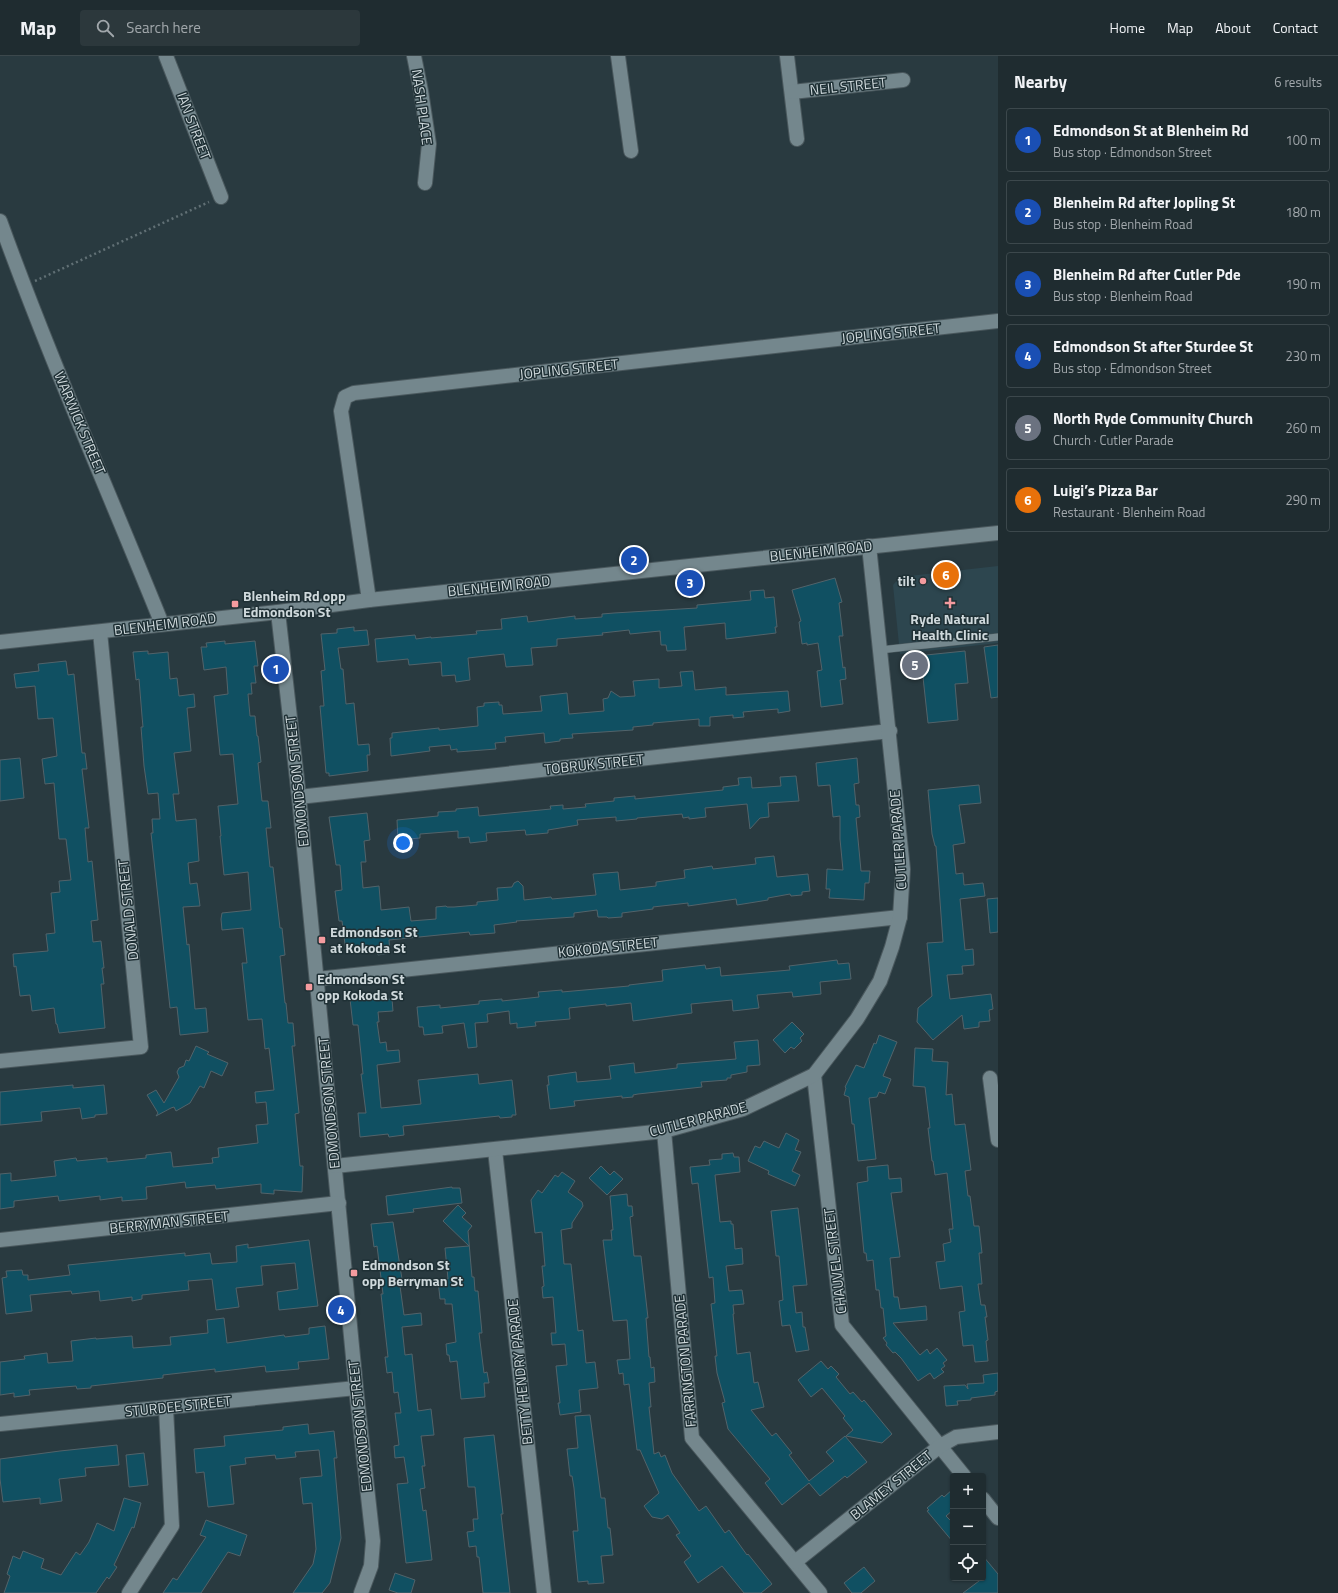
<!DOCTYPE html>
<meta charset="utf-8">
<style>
body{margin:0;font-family:"Titillium Web",sans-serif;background:#2c383c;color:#f1f3f6}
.controls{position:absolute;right:12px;bottom:12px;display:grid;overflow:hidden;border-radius:4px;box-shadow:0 1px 3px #0004}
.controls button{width:36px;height:36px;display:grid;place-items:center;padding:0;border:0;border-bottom:1px solid #3c484c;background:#1f2c30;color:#f1f3f6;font:20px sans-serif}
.you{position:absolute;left:403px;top:787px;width:14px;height:14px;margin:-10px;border:3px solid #fff;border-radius:50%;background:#1a73e8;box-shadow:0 0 0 6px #1a73e833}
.badge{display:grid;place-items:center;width:26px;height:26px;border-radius:50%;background:#f49b9f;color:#fff;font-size:13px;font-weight:700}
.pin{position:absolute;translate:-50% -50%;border:2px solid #fff;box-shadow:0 1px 4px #0006}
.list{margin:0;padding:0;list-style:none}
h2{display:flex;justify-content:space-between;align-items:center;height:52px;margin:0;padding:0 16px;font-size:17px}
h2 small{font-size:13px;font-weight:400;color:#a1a7ab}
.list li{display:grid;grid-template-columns:26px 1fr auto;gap:12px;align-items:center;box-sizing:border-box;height:64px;margin:0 8px 8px;padding:0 8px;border:1px solid #3c484c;border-radius:4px}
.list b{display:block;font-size:15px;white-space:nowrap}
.list p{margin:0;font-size:13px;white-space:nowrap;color:#a1a7ab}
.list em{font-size:13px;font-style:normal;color:#a1a7ab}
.icon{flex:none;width:22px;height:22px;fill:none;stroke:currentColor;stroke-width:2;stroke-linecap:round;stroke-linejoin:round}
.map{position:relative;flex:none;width:998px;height:1537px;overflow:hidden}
header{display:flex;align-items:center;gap:24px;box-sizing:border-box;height:56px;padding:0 20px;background:#1f2c30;border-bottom:1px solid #3c484c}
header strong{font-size:19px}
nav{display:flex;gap:22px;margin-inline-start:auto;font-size:14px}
.search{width:280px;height:36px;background:#2c383c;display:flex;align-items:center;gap:10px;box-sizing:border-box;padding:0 14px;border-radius:4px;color:#a1a7ab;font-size:15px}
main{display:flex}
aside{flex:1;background:#1f2c30}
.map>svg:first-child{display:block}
.built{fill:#2d464f}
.building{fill:#105062;stroke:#52636a}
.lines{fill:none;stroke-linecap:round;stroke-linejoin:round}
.lane-casing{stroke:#4a585d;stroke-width:8}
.street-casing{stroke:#4a585d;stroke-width:16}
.path{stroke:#617075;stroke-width:2.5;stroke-dasharray:2 3;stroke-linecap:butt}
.lane{stroke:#74878d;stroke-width:7}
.street{stroke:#74878d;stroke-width:14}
.poi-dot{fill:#f49b9f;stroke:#1f3035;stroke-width:1.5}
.labels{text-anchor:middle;stroke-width:3;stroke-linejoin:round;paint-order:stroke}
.street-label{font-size:14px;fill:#cfd9dc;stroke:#1f3035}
.poi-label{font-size:14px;font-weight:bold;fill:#cfd9dc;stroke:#1f3035;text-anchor:start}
</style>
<header>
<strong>Map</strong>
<div class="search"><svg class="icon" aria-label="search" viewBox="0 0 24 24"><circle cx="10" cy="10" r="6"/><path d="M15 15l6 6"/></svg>Search here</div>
<nav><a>Home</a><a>Map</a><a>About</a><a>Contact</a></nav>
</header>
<main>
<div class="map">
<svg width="998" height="1537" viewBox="0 0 998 1537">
<rect width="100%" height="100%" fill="#293a40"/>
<path class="built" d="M998,510V587L900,598L893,529L900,521Z"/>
<g class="building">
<path d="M835,522L842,546L839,547L843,580H839L843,612L845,611L846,623L840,624L843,648L821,651L817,615L822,614L818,587L807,589V587L802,588L799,566L801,565L792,534Z"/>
<path d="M764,534L765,542L774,541L777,571H775L776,577L726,583L725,567L684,571L686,594L667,595L666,589H661L660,575L630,578L629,574L602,577L603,579L557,583V590L531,592L533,609L506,611L504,598L468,602L470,624L456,626L455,619L442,620L441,606L409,609L408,603L377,606L375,583L415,579L416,583L431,581V582L477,578L476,575L502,573L501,563L527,560L528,566L575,560V563L602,561V558L614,557L697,552V549L751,544L750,535Z"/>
<path d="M354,571V575L367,574L369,589L338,592L341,613H343L346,648L354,647L358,689L369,688L370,699H367L368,715L329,720V717H326L320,650H324L321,615L325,614L321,578L337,577V573Z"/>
<path d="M225,585V588L255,585L258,610H254L256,627H251L252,638H248L250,660H255L257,680H258L261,706L258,707L262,745H268L271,772H266L270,811H273L280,872H282L285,899L280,900L285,947H286L288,967H293L295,990H292L299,1057L295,1058L300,1110H303L302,1136L274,1134V1138L261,1137V1128L216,1133L215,1129L186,1132L185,1126L146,1131L147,1143L122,1145V1141L100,1144V1140L59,1145L58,1140L14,1145V1151L0,1153V1118L11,1117V1125L56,1120L54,1105L76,1102L77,1105L107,1102V1106L146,1102V1099L171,1096L173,1111L213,1107L212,1102L219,1101L218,1092L258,1087L256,1069L268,1068L266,1046L256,1047L255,1036L274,1034L269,992L265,993L262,963L248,964L242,907H247L243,872L222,874L221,863L222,857L251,854L248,816L224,819L220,780H221L218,750L238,748L233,698L220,699L214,640L228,638L226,611L204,614L201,591H207L206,587Z"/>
<path d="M998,589V641L991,642L984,591Z"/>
<path d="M148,595V598L168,596L170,623L177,622L179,640L194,638L195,651L187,652L191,695L174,697L179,738H173L176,765L196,763L199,805L188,807L190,828L197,827L200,850L183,851L187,889L189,888L195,953L206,952L208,976L180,979L177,951L170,952L151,777H153L152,763H160L158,737L148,738L144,710L141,671H143L142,660L139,623L136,624L133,596Z"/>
<path d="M965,595L968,627L955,628L958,664L928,667L922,612L927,611L926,599Z"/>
<path d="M66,605L68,619L74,618L82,697H85L87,713H82L89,772H85L88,806L92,805L98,864L91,865L93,886L101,885L104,912H102L104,928H101L105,972L59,977L57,968H56L54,952L32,955L30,939L20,940L16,910L14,911L13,898L48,895L46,878L55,877L51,837L60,836L59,825L71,824L66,783H59L54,727L45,728L42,703L57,700L53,662L38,663L35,630L16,632L14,618L39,615L38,608Z"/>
<path d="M693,615L695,634L726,631V639L788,635L790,655L778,657V653L765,654L743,656L744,661L733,662V659L710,661V670H699V663L653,667V669L633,671V674L572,678L573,682L560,683V685L545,687L544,677L505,681L506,686L495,687L496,693L457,696V693L451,694L450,689L429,691L430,695L391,700L390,682H392V677L439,672V674L478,670L477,651L484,650V647L499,646V649H502L503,658L542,655L540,640L567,637L569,658L604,655L603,643L608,642L611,635L620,641L635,640L633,625L659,623V632L682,630L680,616Z"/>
<path d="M20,702L24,742L0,745V704Z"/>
<path d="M857,702L859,727L854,728L856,749H859L860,761L856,762L861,815H870L869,827H865L864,844L829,842L830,833H826L827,813L843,814L840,783V760L833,761L830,729L818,730L816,707Z"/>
<path d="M796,720L799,745L768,747L769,761L760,762L750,773L747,748L705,752L706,761L689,763V761L683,762L682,758L637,762V763L616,765V761L577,764L578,769L548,774V777L526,779L525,774L486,777L487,785L470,787L469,781L458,782V775L420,778V782L398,784L397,764L438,760V756L456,755V753L478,751L479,760L551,753L550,750L563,749V753L586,751L585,748L614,745V742L635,740V743L723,734V731L739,729L738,722L751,721L752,732L781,730L780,721Z"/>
<path d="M979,729L981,747L959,749L965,787L953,789L956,818L963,817L964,829L983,827L985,840L960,843L965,894L973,893L974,909L962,910L963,918L947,919L950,943L991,938L993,953L989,954L990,965L979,966V971L964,973L962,959L933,984L917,966L918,952L932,940L927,887L943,886L936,790H935L932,778L928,734Z"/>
<path d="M367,757L370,784L364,785L366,806H361L363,832L379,830L381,854L409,851L411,865L436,863V851L446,850L447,851H454L477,849V846L498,844L497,832L512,831L514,827L518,825L523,830L524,844L551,841L552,843L596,839L593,818L618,816L620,834L656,830V826L685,822L684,814L712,810L713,813L756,808L755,802L774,800L777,821L808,818L810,835L802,836V839L791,840L790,838L768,842V844L737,849L736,843L688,850V847L653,851V853L622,857V861L608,862L607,861H598L597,854L574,857V861L516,865L517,866L494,869L495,877L470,879L469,876L389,884L390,897L378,899L377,892L346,896L342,865H339L335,835L342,834L340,809H336L329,761Z"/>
<path d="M998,842V876L990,877L987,843Z"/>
<path d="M837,904L838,908L849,907L851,923L820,926L821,938L793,941L792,936L757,939L759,952L733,955L732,944L691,948L692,957L633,965L631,947L606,950V948L569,952L570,963L535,966L536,970L517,972V967L510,968L509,955L487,958L488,966L475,967L477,991L468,992L464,967L442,970L443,977L424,979L423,971H419L417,951L440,949V952L479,948V945L502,943V945L539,941L538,936L562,934V936L629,930V929L663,925L662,914L705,909L706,913L720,911L721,920L790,914L789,910Z"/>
<path d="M376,940V944L392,943L393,955L378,956L379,966H377L380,987L386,986L387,995L399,994L400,1006L377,1009L381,1052L421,1048L418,1024L478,1018L479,1028L512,1024L516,1059H512V1061L500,1062L499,1060L403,1070L404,1079L389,1081L388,1078L360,1081L358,1057H366L361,1018H363L358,969H353L350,943Z"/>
<path d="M792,966L804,978L800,982L802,985L794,993L791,991L785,997L773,984Z"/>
<path d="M879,979L897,986L883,1020L891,1023L885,1038L879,1036L877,1041L869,1042L876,1103L858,1105L854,1068H852L849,1041L844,1039L846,1032L845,1031L856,1009L864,1012L874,987L876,988Z"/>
<path d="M758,984L760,1009L747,1010V1016L731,1019V1022H727V1024L701,1026L702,1031L638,1038L633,1039V1041L622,1042V1040L613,1041L574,1045L575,1050L550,1053L547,1029H549L548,1020L576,1016L577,1026L611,1023L609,1010L634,1007L635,1017L677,1012V1008L736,1003L734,986Z"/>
<path d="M196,990L209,996L207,998L228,1007L222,1020L211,1015L204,1032L200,1030L190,1047L176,1055L174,1051L171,1052L156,1060L158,1057L147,1039L156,1034L164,1047L179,1021L177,1016L179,1012L184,1010L186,1004L189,1005Z"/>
<path d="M915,992L933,993L932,1005L948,1006L946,1039L952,1038L955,1069L965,1068L971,1114L965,1115L968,1140H970L974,1170H979L982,1197H979L982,1228H978L981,1249H985L987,1261H985L988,1284L986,1285L988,1305L975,1306L973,1289L963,1290L959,1256L965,1255L962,1230L940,1233L936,1206L945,1205L943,1188L951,1186L949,1173H953L947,1117L935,1119L933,1105H932L928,1072H930L925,1031L913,1030Z"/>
<path d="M73,1029V1032L104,1029L107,1058L95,1059V1061L82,1063L80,1052L41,1056L42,1065L0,1069V1036Z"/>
<path d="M786,1077L799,1084L795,1094L801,1096L792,1115L800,1119L795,1130L768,1118L769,1115L748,1105L755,1090L760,1092L764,1085L779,1092Z"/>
<path d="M733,1097L734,1101H739L740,1116L715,1119L720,1166L731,1165V1168H733L735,1193L742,1192L743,1208L726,1210L729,1235L742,1234L744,1248L733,1249L734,1258H733L737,1298L750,1296L754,1327L758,1326L764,1351L751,1354L772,1380L776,1377L792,1397L789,1399L809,1425L834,1405L826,1396L845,1380L867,1406L847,1422L845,1420L820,1440L809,1427L782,1449L765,1427L770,1423L728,1373L722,1347L725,1346L717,1317L715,1300H717L711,1248L715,1247L713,1221L709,1222L698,1127L692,1128L690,1111L710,1109L709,1104L722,1103V1098Z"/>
<path d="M888,1109L889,1123L901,1122L902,1136L891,1137L900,1201L890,1202L894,1241H898L900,1253L926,1250L927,1264L893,1267L920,1299L927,1293L930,1298L937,1292L947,1304L943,1307L945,1310L941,1313L944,1316L934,1323L930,1317L918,1325L901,1302L895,1296L893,1297L886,1289L887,1287L883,1282L886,1280L883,1252H881L879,1234H876L873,1204L867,1205L866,1197H864L857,1127L868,1125L867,1111Z"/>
<path d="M601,1110L610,1119L614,1115L623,1123L607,1139L589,1122Z"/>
<path d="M562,1116L575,1125L568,1136L582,1146L583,1150L572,1167V1172L561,1174L564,1208H571L578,1275L583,1274L586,1307L595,1306L598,1332L579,1334L581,1356L560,1359L558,1347H560L556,1310L567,1309L565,1288L552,1289L551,1277H556L553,1241L543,1242L542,1231L544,1230L542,1210H545L542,1176L535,1177L531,1144L538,1134L542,1137L555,1119L558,1121Z"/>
<path d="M452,1131V1132H460L462,1147L413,1153L414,1156L388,1159L386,1140Z"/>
<path d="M627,1138L628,1150H632L633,1160L630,1161L634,1200H641L648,1262H646L649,1301H650L651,1312L654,1311L655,1326L649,1327L651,1351H649L654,1398L659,1396L661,1401L665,1399L672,1417L699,1455L706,1450L725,1477L729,1474L747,1499L748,1498L772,1528L761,1537H744L722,1510L698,1527L684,1506L691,1500L676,1479L680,1477L668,1459L662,1463L652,1461L644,1450L659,1437L640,1394H637L629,1328L624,1329L623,1317L619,1318L617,1304L630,1303L627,1264L613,1265L603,1184H612L611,1174H613L610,1140Z"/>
<path d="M458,1149L466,1157L462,1161L472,1170L468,1175L472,1221H474L475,1235H478L482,1277H479L484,1317L487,1316L489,1327H484L485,1341L461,1343L457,1305L450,1306L449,1299H447L446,1288L456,1286L452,1248H445V1243H440L438,1224L448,1223L445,1192L469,1190L443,1165Z"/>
<path d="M798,1152L807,1229L793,1230L796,1257L802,1256L803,1271H805L809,1294L796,1296L790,1269L782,1270L779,1245L783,1244L779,1200H776L771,1155Z"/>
<path d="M393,1166L402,1223H399L404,1259L421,1257L422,1269L402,1271L405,1299L412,1298L418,1355L431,1353L434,1379L421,1380L425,1410H422L425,1432L420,1433L423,1455L426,1454L432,1504L406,1507L397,1428L408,1427L404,1401L395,1402L394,1390L399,1389L395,1357H401L398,1336L394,1337L392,1316L387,1317L385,1301H388L381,1238H383L377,1190L374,1191L371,1168Z"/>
<path d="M309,1184L318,1250L279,1254L277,1236L298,1233L295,1207L261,1210L263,1229L236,1232L239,1251L216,1254L212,1223L188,1225L189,1234L142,1239V1243L132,1245V1241L100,1245L99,1235L72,1238L71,1235L30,1239L32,1255L6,1258L2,1222L7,1221L6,1215L22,1214L23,1219H28V1224L70,1219L68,1209L185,1197V1200L210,1197L212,1208L237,1206L236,1190L248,1188V1192Z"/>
<path d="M224,1262L227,1287L284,1279L285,1281L309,1278V1272L325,1270L329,1303L298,1306L299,1313L266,1316L265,1310L215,1316V1313L163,1319V1322L91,1330V1332L77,1333L76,1330L29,1334L30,1339L14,1341V1337L0,1339V1306L25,1303L24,1300L47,1297L48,1307L73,1305L71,1285L96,1282V1283L132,1280L133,1292L171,1289L170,1281L208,1277L207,1264Z"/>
<path d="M821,1305L828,1313L831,1310L839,1318L836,1321L850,1338L853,1336L862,1346L864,1344L892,1378L882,1387L846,1380L853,1374L843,1362L845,1360L822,1332L811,1341L798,1324Z"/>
<path d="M998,1317V1335L995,1336V1339L971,1342V1344L957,1345L958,1349L946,1350L944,1330L965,1329L968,1333L967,1328L984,1327L983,1319Z"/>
<path d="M590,1359L601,1442H605L608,1472H610L613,1499L601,1500L604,1527L588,1528V1525L578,1526L573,1475H578L574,1432L572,1420H570L567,1393L578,1392L575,1360Z"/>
<path d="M308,1368L309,1378L334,1375L337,1402H334L341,1482L330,1527L322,1537H293L313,1508L316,1493L312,1447L303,1448L300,1422L322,1420L319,1394L295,1396L296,1401L276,1403L275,1399L245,1402L246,1408L230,1410L234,1448L208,1451L204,1416L196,1417L194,1393L225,1390L224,1380L283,1374V1371Z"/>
<path d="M494,1379L503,1458H501L510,1537H483L479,1501H477L476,1490L469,1491L467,1476L474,1475L473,1463H478L475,1431H468L464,1382Z"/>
<path d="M117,1389L119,1409L85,1412L86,1420L59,1423L62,1445L40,1448V1442L3,1446L0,1423V1403L60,1395Z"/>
<path d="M144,1397L148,1429L129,1431L126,1399Z"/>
<path d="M953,1433V1454L946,1460L953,1467V1486L927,1455L929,1454L927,1452L942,1439L944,1441Z"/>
<path d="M124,1442L141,1447L134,1472L132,1471L114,1509L117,1511L109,1523L107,1521L96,1537H4L10,1520L7,1518L13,1500L20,1503L23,1495L44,1503L41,1512L61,1519L76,1496L80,1499L89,1486L97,1467L114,1475Z"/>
<path d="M206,1464L247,1479L240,1500L228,1496L201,1537H163L173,1522L177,1524L206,1481L200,1479Z"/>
<path d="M983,1500L998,1518V1537H963L983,1522Z"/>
<path d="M864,1511L875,1525L861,1537H852L844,1527Z"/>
<path d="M395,1517L415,1524L411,1537H398L389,1534Z"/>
</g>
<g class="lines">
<defs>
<path id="lane" d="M880,594L998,581"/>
<g id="street">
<path d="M166,0L221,141"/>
<path d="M414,0L421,35L429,88L425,127"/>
<path d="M618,0L631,95"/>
<path d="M787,0L797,83"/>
<path d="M792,36L903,24"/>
<path d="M0,165C49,301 108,434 162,568"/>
<path d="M369,544L341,355L345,341L354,337L998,265"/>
<path d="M278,556L299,741L356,1332L373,1485L371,1510L361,1537"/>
<path d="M0,586L278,556L369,544L998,477"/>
<path d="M299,741L890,675"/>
<path d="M317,923L900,861"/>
<path d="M0,1005L141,991L100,576"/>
<path d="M814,1019L842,1269L964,1420"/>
<path d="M990,1022L998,1084"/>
<path d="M664,1075L692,1382L820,1537"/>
<path d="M495,1094L544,1537"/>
<path d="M335,1110L664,1075L743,1053L814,1019L857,963L880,925L892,891L900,861L903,813L869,490"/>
<path d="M0,1184L339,1147"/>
<path d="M0,1368L356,1332"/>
<path d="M983,1443L998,1462"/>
<path d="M795,1506L940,1390L956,1381L998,1376"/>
<path d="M129,1537L172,1470L166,1352"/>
</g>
</defs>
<use href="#lane" class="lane-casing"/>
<use href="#street" class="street-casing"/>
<path class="path" d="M35,225L209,146"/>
<use href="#lane" class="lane"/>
<use href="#street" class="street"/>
</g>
<g class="poi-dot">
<circle cx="923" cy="525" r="4"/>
<path d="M948 541h4v4h4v4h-4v4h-4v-4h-4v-4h4z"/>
<rect x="231" y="544" width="8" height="8" rx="2"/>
<rect x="318" y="880" width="8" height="8" rx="2"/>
<rect x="305" y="927" width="8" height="8" rx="2"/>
<rect x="350" y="1213" width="8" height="8" rx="2"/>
</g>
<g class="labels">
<g class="street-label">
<text transform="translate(848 30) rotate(-6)" y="5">NEIL STREET</text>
<text transform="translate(422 51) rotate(82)" y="5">NASH PLACE</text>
<text transform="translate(194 70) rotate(69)" y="5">IAN STREET</text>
<text transform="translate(891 277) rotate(-6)" y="5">JOPLING STREET</text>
<text transform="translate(569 313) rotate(-6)" y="5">JOPLING STREET</text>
<text transform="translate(80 367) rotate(67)" y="5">WARWICK STREET</text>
<text transform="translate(821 495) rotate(-6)" y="5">BLENHEIM ROAD</text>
<text transform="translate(499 530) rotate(-6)" y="5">BLENHEIM ROAD</text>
<text transform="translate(165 568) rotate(-7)" y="5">BLENHEIM ROAD</text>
<text transform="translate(594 708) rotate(-6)" y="5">TOBRUK STREET</text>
<text transform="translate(297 725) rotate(-96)" y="5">EDMONDSON STREET</text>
<text transform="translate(898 784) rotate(-94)" y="5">CUTLER PARADE</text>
<text transform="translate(128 854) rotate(-96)" y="5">DONALD STREET</text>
<text transform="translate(608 891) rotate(-6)" y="5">KOKODA STREET</text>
<text transform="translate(329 1047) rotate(-95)" y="5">EDMONDSON STREET</text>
<text transform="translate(698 1063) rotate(-15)" y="5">CUTLER PARADE</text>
<text transform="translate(169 1166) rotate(-6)" y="5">BERRYMAN STREET</text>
<text transform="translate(835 1205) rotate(-97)" y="5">CHAUVEL STREET</text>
<text transform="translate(685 1305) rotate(-95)" y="5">FARRINGTON PARADE</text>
<text transform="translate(520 1316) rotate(-96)" y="5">BETTY HENDRY PARADE</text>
<text transform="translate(178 1350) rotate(-6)" y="5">STURDEE STREET</text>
<text transform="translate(360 1370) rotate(-96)" y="5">EDMONDSON STREET</text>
<text transform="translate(891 1429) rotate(-39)" y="5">BLAMEY STREET</text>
</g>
<g class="poi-label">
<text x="915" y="530" text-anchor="end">tilt</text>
<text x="243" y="545">Blenheim Rd opp<tspan x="243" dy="16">Edmondson St</tspan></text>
<text x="950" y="568" text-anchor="middle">Ryde Natural<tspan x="950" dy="16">Health Clinic</tspan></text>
<text x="330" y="881">Edmondson St<tspan x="330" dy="16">at Kokoda St</tspan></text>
<text x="317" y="928">Edmondson St<tspan x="317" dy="16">opp Kokoda St</tspan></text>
<text x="362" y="1214">Edmondson St<tspan x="362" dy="16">opp Berryman St</tspan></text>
</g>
</g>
</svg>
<div class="controls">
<button>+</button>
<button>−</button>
<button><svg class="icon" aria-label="locate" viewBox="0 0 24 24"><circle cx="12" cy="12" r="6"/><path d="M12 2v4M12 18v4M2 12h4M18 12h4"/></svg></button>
</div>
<div class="you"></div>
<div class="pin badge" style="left:276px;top:613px;background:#1a4fb4">1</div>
<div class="pin badge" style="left:634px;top:504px;background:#1a4fb4">2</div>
<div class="pin badge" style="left:690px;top:527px;background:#1a4fb4">3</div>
<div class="pin badge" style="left:341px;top:1254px;background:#1a4fb4">4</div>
<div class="pin badge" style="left:915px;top:609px;background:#6b7280">5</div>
<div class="pin badge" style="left:946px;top:519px;background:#e8710a">6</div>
</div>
<aside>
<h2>Nearby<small>6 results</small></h2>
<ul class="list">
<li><span class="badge" style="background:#1a4fb4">1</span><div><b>Edmondson St at Blenheim Rd</b><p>Bus stop · Edmondson Street</p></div><em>100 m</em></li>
<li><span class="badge" style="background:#1a4fb4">2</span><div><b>Blenheim Rd after Jopling St</b><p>Bus stop · Blenheim Road</p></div><em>180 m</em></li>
<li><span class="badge" style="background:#1a4fb4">3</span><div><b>Blenheim Rd after Cutler Pde</b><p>Bus stop · Blenheim Road</p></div><em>190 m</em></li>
<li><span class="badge" style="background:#1a4fb4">4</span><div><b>Edmondson St after Sturdee St</b><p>Bus stop · Edmondson Street</p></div><em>230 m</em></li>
<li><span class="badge" style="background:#6b7280">5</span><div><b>North Ryde Community Church</b><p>Church · Cutler Parade</p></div><em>260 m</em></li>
<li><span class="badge" style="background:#e8710a">6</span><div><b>Luigi’s Pizza Bar</b><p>Restaurant · Blenheim Road</p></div><em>290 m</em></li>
</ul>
</aside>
</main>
